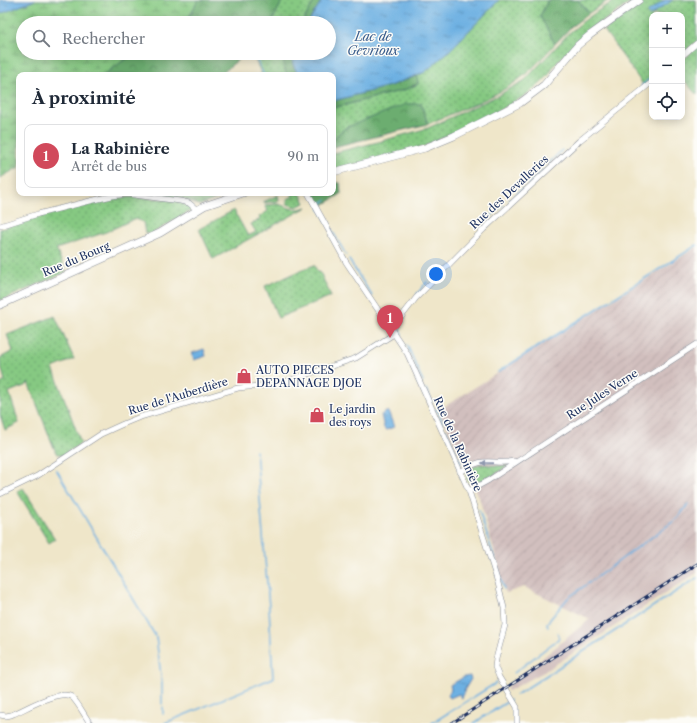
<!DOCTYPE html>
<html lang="fr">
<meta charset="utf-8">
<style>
body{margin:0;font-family:"Libre Caslon Text",serif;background:#f6f6f7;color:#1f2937}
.controls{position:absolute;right:12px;top:12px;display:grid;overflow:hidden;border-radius:8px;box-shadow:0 2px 10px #0003}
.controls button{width:36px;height:36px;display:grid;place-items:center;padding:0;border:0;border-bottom:1px solid #e0e1e3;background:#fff;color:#1f2937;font:20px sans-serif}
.you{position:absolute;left:436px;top:274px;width:14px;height:14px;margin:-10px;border:3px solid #fff;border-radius:50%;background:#1a73e8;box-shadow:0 0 0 6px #1a73e833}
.badge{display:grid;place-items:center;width:26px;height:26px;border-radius:50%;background:#d1495b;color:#fff;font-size:13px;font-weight:700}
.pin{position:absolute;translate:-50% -33px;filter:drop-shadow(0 1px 2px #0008)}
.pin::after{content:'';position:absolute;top:21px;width:14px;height:12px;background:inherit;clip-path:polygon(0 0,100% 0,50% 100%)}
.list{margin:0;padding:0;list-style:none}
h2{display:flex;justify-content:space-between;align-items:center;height:52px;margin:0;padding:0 16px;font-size:17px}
h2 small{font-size:13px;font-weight:400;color:#747a83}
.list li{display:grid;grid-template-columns:26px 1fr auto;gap:12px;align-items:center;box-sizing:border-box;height:64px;margin:0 8px 8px;padding:0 8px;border:1px solid #e0e1e3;border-radius:8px}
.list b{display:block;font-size:15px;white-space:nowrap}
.list p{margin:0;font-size:13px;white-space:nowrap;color:#747a83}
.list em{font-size:13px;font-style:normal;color:#747a83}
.icon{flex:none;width:22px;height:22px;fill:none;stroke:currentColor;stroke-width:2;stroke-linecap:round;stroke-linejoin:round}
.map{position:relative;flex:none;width:697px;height:723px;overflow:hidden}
.search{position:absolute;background:#fff;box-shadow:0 2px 10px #0003;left:16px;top:16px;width:320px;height:44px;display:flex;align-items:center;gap:10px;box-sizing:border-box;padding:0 14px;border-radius:22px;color:#747a83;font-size:15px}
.panel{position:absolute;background:#fff;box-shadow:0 2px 10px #0003;left:16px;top:72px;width:320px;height:124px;border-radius:8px}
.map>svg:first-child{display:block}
.industrial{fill:url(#industrial-furrows)}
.railway{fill:#d1bfbe}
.grass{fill:url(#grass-dots);stroke:#507c70}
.forest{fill:url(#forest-crowns);stroke:#446e67}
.wetland{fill:url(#wetland-marsh);stroke:#507c70}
.water{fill:url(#water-ripples);stroke:#4470a0}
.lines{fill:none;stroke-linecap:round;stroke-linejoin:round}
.stream{stroke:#6db0e2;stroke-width:1.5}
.street-casing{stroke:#858a94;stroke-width:6}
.secondary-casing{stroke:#858a94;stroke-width:8}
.street{stroke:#fff;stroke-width:5}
.secondary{stroke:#fff;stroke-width:7}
.rail-casing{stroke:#1b2f5e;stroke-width:3}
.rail{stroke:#fdfcf7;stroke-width:1.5;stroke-dasharray:4.5;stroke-linecap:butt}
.oneway{fill:#8d97ae}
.labels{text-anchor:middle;stroke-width:3;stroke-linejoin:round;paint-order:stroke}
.street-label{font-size:11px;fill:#1b2f5e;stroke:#fdfcf7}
.poi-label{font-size:11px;fill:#1b2f5e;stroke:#fdfcf7;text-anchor:start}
.water-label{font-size:12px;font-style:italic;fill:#385c8c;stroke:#fdfcf7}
</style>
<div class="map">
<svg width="697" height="723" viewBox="0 0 697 723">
<defs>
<pattern id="industrial-furrows" width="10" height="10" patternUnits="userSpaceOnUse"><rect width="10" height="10" fill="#d1bfbe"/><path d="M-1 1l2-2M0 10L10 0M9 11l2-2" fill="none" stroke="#b3a4a6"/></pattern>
<pattern id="grass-dots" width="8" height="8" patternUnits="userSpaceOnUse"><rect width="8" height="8" fill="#86c982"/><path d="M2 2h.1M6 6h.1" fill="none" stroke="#6da46e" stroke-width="1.8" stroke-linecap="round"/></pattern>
<pattern id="forest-crowns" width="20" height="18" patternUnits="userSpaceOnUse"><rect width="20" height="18" fill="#6cad70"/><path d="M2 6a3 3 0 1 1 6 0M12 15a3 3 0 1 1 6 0" fill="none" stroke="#588d5f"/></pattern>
<pattern id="wetland-marsh" width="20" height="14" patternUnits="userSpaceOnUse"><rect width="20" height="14" fill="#86c982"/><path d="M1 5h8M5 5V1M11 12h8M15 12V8" fill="none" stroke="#6da46e"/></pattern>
<pattern id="water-ripples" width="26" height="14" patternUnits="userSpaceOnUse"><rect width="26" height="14" fill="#6db0e2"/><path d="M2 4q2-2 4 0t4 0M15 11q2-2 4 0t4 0" fill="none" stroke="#5990ba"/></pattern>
</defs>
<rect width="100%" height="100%" fill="#fdfcf7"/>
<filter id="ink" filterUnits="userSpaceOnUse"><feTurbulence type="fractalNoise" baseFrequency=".025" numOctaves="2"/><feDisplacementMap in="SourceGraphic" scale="8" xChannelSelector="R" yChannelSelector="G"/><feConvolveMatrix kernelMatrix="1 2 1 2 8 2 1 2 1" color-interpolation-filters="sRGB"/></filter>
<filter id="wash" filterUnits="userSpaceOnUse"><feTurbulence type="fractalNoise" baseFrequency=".012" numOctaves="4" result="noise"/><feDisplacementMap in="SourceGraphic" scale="16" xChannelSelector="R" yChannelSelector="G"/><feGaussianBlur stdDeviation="0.9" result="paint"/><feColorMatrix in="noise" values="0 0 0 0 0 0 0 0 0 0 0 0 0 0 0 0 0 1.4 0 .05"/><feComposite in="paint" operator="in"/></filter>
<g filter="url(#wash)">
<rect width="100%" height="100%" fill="#efe6c9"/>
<path class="industrial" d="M697,247V542L644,583L590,619L524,587L506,593L479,497L439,410Z"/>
<path class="railway" d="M697,542V573L542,673L508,691L506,688L590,619L644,583Z"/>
<g class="grass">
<path d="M283,0H315L302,23H271Z"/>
<path d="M499,0H548L540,16L555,44C543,57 532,70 517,81C492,99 457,111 428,124L421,104L345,128L333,139V108L404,90L418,84L417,76L425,72L449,51Z"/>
<path d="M578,0H609L589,13Z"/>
<path d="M617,0H634L580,37L553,67C545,92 476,122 452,133C443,137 432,143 422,147C393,156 363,162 333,170V153L378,142L428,128L499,95L525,80L569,33L585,20L602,8Z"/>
<path d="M646,0H696L697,41L682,54V15H652V79L644,86L604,30Z"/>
<path d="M697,47V95L682,78V61Z"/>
<path d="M252,53H285C282,60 284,68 287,75H262Z"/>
<path d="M133,193H231L200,205L180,198Z"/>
<path d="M293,193H300L305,203L296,207L287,204V199L292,197Z"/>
<path d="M278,195L279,201L264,203L263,202Z"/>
<path d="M132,197L177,200L191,208L190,211L151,234L145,233L143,222L134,219L106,232L56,249L66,272L0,301V229C43,216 88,199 132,197Z"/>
<path d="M278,204L293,209H299L307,207L213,259L199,229L234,210L236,214L235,215L237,216L248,236L256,232L251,224L260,219L259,217L268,211L265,205Z"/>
<path d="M314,265L318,273L320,272L331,296L278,318L265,286Z"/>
<path d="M55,316L74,359L53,368L81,443L62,456L56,453L28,382L27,385L9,392L19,423L5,430L0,415V384L5,381L0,363V358L13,351L7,335Z"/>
<path d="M480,464L498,466L509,465L481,483C475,485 471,485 467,479C464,469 473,468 480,464Z"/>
<path d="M23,488L55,539L49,543L17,491Z"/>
</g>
<g class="forest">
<path d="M198,0H283L271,23H178L190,15Z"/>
<path d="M315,0H322L308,23H302Z"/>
<path d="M548,0H578L589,13L571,27L555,44L540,16Z"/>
<path d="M134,53H246L220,75H103Z"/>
<path d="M285,53H292L293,64L298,75H287C284,68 282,60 285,53Z"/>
<path d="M417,76L418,84L404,90L333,108V101L389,86Z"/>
<path d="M406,104H421L428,124L333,147V139L345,128Z"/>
<path d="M333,182L340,183L341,194L320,207L313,193H333Z"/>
</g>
<path class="wetland" d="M35,0H198L190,15L178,23H23V53H134L103,75H19V167L0,178V14Z"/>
<g class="water">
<path d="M0,0H35L0,14Z"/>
<path d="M322,0H499L449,51L425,72L389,86L333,101V75H298L293,64L292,53H329V23H308Z"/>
<path d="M665,0H673L649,16L648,12Z"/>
<path d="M204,349L206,356L194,360L192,353Z"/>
<path d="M388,411L394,427L386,430L384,428L381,415Z"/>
<path d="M470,676L471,679L465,689L462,698L460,697V694H459L450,698L449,697L448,695L451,689L450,685L464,677Z"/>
</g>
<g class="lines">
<g class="stream">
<path d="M253,53L264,75"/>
<path d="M641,86L652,77"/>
<path d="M548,164L562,150"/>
<path d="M528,184L543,170"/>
<path d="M326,200L321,204L320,209L346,255"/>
<path d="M509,200L523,188"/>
<path d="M489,218L503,205"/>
<path d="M479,228L486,221"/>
<path d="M349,260L372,296"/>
<path d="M417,294L427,282"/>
<path d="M399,328L402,334"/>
<path d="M407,345L423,382"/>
<path d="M498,372L697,245"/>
<path d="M426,389L432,402"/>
<path d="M435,409L439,413L443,425"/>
<path d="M446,430L456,453"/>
<path d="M458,457L461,464"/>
<path d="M56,469L156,637L162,683V704"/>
<path d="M479,510L504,589"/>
<path d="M548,627L547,623L568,598L678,518L688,504"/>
<path d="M514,673L557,640L559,638L558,633"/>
<path d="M516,695L697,578"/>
<path d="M163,707V714"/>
<path d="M165,723L273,678L269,607L256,451"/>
<path d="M432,723L496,683"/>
<path d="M474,723L510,700"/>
</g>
</g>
</g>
<g filter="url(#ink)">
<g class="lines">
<defs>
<g id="street">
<path d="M682,56L697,43"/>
<path d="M308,193L346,262L407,353L469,491L498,583L504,608L505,625L496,659L495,667L499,677L517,707V723"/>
<path d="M0,226L38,214L90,201L112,196L127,194L180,201L189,203L197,210"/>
<path d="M391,330L416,298L484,229L579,141L652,82"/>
<path d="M460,472C467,468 474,463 483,462C494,461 502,464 514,461"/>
<path d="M469,491L489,480L697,344"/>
<path d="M0,494L37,476L101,434L123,424L140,417L238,388L278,384L356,358L394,334"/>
<path d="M0,715L6,716L11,715C24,710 60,688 72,697C79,704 84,715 90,723"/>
</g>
<g id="secondary">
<path d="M333,172L425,148L454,136L520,103L544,85L578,45L590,35L639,0"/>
<path d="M0,305L160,233L204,206L243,193"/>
</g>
</defs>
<use href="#street" class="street-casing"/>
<use href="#secondary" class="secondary-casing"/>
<use href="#street" class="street"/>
<use href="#secondary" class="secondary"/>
<defs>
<path id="rail" d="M452,723L697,564"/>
</defs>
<use href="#rail" class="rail-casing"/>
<use href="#rail" class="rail"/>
</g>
<defs><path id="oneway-solid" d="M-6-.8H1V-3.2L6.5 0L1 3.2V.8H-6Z"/></defs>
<use class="oneway" href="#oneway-solid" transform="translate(487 463) rotate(-179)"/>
</g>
<defs>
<symbol id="shop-bare" viewBox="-9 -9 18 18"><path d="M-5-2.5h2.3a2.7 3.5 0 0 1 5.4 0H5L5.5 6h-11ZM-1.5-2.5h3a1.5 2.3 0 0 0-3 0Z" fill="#d1495b" stroke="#fdfcf7" stroke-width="2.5" paint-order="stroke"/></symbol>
</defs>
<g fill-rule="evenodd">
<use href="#shop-bare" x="233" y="365" width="22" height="22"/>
<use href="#shop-bare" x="306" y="404" width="22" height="22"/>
</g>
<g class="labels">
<g class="street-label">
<text transform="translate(509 192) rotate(-43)" y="4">Rue des Devalleries</text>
<text transform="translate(76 259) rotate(-23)" y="4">Rue du Bourg</text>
<text transform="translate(602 394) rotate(-33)" y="4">Rue Jules Verne</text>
<text transform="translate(178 396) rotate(-17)" y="4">Rue de l'Auberdière</text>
<text transform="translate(458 444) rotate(66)" y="4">Rue de la Rabinière</text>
</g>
<g class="poi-label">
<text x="256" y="374">AUTO PIECES<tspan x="256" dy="13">DEPANNAGE DJOE</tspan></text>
<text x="329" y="413">Le jardin<tspan x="329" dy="13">des roys</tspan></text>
</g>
<g class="water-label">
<text x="373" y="41">Lac de<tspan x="373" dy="14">Gevrioux</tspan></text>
</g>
</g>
</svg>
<div class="controls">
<button>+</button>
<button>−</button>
<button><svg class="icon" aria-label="locate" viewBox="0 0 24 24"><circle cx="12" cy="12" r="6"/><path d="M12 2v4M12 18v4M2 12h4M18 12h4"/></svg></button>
</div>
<div class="you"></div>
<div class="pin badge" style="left:390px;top:338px">1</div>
<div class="search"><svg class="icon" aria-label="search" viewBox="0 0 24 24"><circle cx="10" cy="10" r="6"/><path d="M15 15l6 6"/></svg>Rechercher</div>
<section class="panel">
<h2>À proximité<small></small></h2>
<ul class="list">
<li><span class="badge">1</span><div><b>La Rabinière</b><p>Arrêt de bus</p></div><em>90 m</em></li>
</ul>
</section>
</div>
